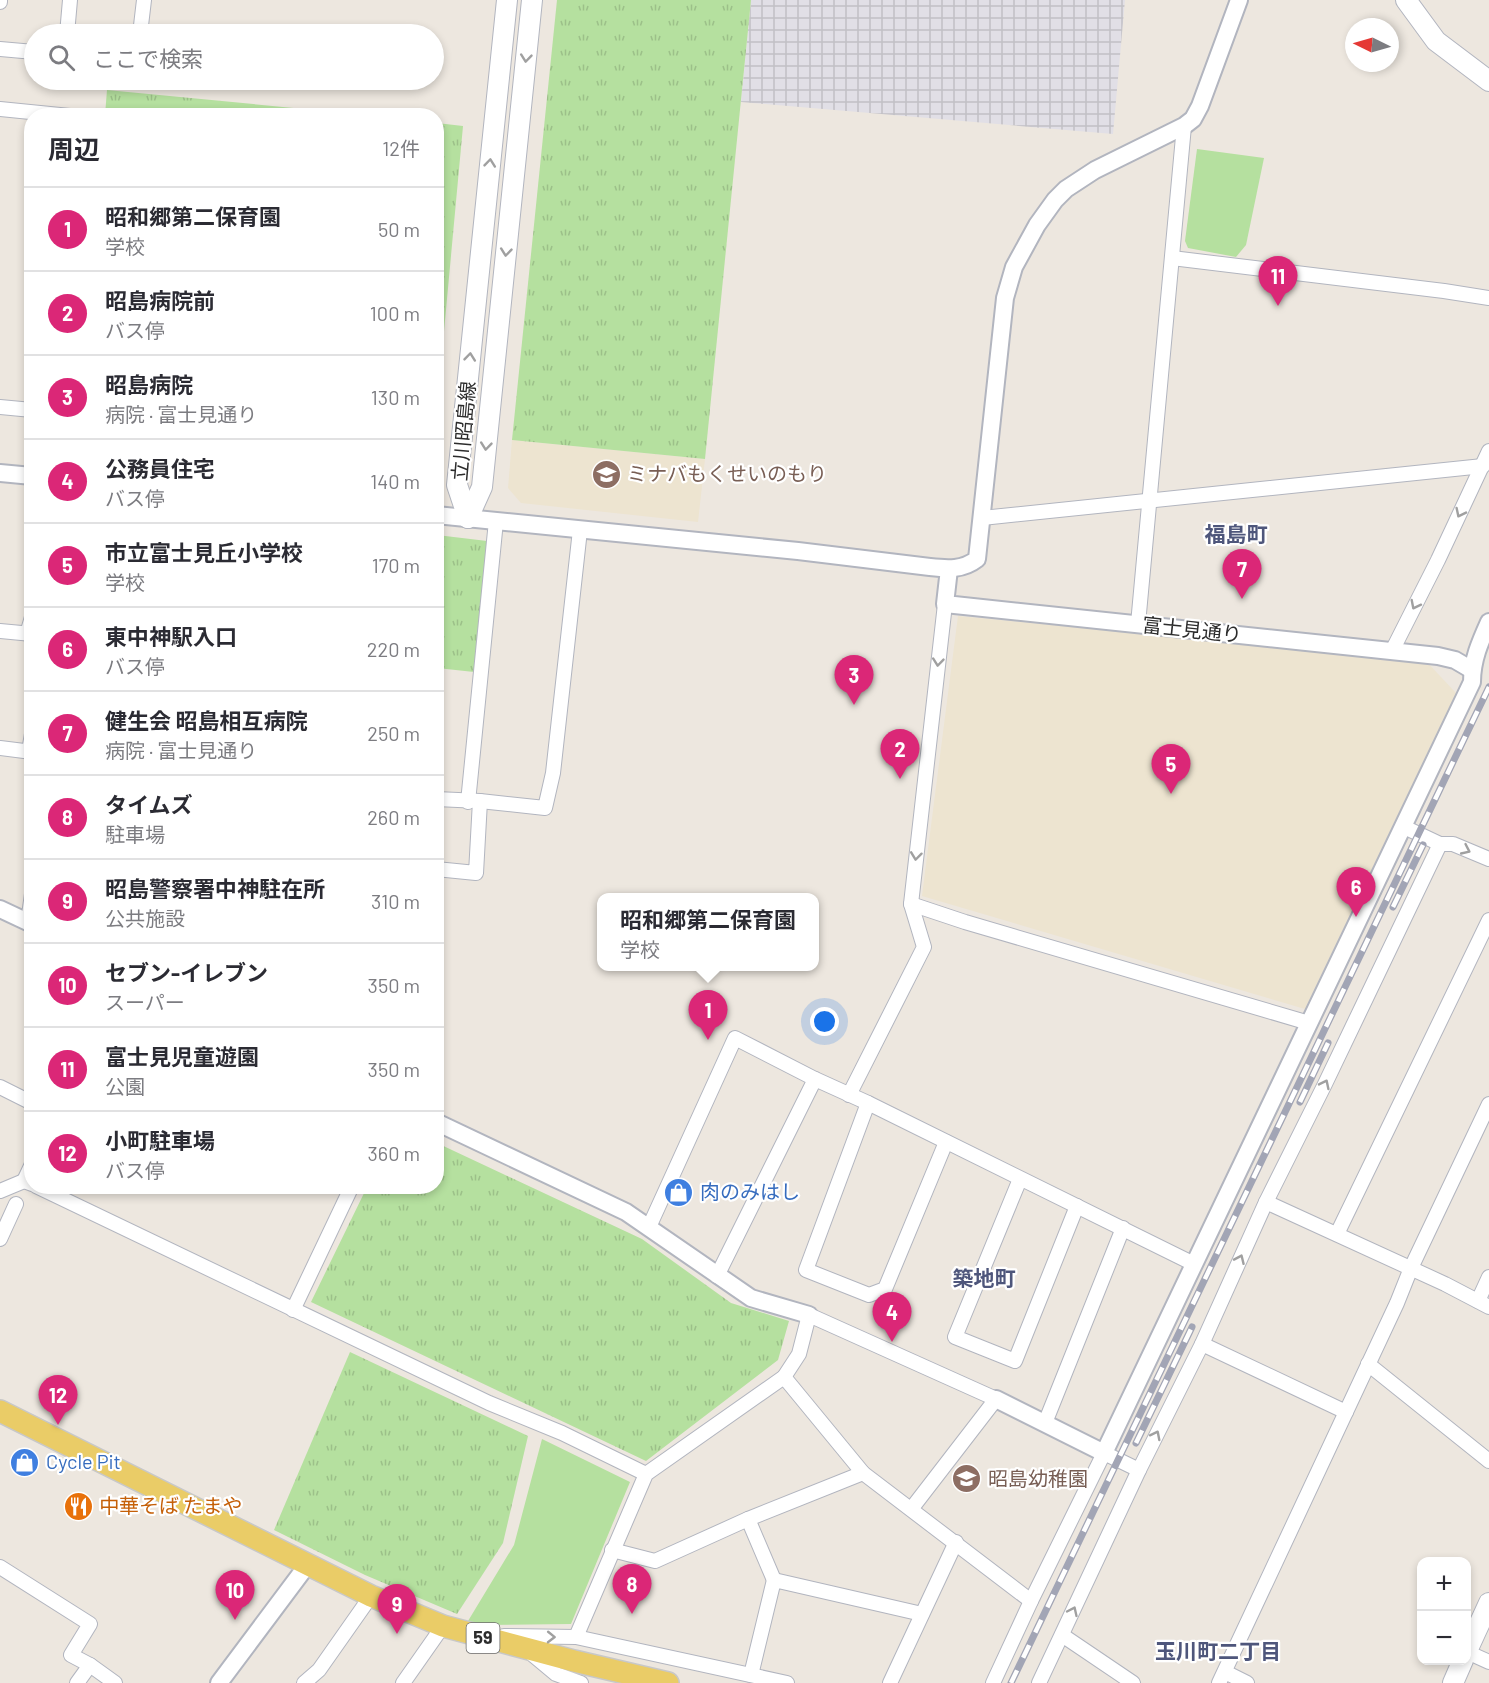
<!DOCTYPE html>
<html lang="ja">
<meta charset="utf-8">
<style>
body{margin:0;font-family:Barlow,"Noto Sans JP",sans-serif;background:#f7f7f7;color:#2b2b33}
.controls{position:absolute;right:18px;bottom:18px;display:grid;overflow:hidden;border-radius:12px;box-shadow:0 3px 9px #0003}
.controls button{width:54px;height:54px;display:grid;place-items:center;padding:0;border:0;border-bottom:2px solid #e1e1e2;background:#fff;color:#2b2b33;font:30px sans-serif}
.compass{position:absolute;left:1345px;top:18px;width:54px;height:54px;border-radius:50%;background:#fff;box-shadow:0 3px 9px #0003;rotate:275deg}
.you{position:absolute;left:825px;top:1022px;width:21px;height:21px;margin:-15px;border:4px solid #fff;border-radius:50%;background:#1a73e8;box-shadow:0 0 0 9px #1a73e833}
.badge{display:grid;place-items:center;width:39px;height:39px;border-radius:50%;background:#db2777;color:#fff;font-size:20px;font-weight:700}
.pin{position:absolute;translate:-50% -50px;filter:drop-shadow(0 2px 3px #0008)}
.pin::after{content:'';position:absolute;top:32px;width:21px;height:18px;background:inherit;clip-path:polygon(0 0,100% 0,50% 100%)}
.popup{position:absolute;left:597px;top:893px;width:222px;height:78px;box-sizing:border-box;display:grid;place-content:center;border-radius:12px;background:#fff;filter:drop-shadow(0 2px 4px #0005);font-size:20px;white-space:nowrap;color:#7c7c81}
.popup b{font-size:22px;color:#2b2b33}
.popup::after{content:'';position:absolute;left:50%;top:100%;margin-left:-12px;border:12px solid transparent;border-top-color:#fff}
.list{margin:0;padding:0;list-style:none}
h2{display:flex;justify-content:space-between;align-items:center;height:78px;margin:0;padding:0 24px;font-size:26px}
h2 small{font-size:20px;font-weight:400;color:#7c7c81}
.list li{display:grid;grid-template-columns:39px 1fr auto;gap:18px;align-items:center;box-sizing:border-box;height:84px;padding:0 24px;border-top:2px solid #e1e1e2}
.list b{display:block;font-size:22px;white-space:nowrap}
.list p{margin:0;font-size:20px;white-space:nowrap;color:#7c7c81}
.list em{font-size:20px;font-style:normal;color:#7c7c81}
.icon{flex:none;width:33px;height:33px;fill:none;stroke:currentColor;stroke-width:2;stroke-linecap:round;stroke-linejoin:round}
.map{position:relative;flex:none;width:1489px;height:1683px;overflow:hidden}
.search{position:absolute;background:#fff;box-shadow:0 3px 9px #0003;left:24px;top:24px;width:420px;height:66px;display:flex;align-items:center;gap:15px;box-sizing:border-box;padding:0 21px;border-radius:33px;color:#7c7c81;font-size:22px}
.panel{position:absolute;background:#fff;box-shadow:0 3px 9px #0003;left:24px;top:108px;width:420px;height:1086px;border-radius:24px}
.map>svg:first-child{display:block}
.industrial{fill:url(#industrial-grid)}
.education{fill:#ede4d0}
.grass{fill:url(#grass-tufts)}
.park{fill:#b5e09f}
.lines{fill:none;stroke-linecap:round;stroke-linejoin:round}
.minor-casing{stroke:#b2b5bf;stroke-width:16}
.tertiary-casing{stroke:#b2b5bf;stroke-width:20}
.secondary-casing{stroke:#b2b5bf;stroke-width:22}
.primary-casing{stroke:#c8c8c8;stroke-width:24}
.minor{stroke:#fff;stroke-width:14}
.tertiary{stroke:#fff;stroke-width:16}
.secondary{stroke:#fff;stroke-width:20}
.primary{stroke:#eacc67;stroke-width:21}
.rail-casing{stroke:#a2a5b5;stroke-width:7}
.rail{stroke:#fff;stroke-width:4.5;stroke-dasharray:14;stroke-linecap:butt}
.oneway{stroke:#a0a0a0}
.labels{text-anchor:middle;stroke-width:4.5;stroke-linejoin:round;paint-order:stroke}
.shield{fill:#fff;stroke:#6b6b6b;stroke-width:1.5}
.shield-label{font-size:18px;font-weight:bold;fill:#2c2c2c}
.street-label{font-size:20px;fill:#2c2c2c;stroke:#fff}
.education-label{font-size:20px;fill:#785e54;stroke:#fff;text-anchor:start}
.shop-label{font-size:20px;fill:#366cbe;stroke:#fff;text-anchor:start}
.food-label{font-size:20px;fill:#c56008;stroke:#fff;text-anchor:start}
.neighbourhood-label{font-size:21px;font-weight:bold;fill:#4e567b;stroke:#fff}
</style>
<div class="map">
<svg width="1489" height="1683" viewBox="0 0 1489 1683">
<defs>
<pattern id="industrial-grid" width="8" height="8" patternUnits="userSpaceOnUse" patternTransform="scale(1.5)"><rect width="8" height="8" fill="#e1dfe6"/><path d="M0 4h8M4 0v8" fill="none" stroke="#c1c0c5"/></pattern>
<pattern id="grass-tufts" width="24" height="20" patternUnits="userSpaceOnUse" patternTransform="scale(1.5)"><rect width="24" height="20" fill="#b5e09f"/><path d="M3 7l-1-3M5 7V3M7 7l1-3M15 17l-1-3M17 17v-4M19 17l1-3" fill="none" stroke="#9cc089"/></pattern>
</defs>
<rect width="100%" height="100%" fill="#ede7df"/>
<path class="industrial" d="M751,0H1125L1113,134L741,102Z"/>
<g class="education">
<path d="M512,440L705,459L698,522L521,503L508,488Z"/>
<path d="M958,616L1426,661L1456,693L1305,1009L922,896Z"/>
</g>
<g class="grass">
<path d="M557,0H751L705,459L512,440Z"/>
<path d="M107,90L367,115H105Z"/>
<path d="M437,123L463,126L437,407L436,123Z"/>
<path d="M437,535L487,541L474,672L437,668Z"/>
<path d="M437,1143L642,1239L731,1303L789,1321L778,1360L646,1461L311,1302L367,1187L436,1186Z"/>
<path d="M350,1352L528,1436L503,1543L457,1614L365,1575L274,1530Z"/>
</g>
<g class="park">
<path d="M1197,149L1264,158L1246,245L1236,257L1188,248L1185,241Z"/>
<path d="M542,1439L630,1482L571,1624L480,1625L468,1621L514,1545Z"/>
</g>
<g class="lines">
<defs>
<g id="minor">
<path d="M0,2V0"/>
<path d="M67,34L70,0"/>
<path d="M140,34L144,0"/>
<path d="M0,49L34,52"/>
<path d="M0,109L70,116"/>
<path d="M1172,258L1444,291L1489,298"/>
<path d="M0,407L32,410"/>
<path d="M982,518L1483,466"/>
<path d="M1138,624L1184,126"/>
<path d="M0,631L32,634"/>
<path d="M27,634L32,617"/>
<path d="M1392,651L1438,560L1489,451"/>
<path d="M0,748L32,752"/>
<path d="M29,751L32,734"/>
<path d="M436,799L480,801L545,808L553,773L580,530"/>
<path d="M468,802L496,521"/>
<path d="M1404,827L1440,844H1453L1489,859"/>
<path d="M436,869L476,873L480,801"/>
<path d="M911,904L965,922L1309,1023"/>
<path d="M28,922L32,894"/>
<path d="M0,1087L32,1103"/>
<path d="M849,1095L924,947L911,904L945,604"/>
<path d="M868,1103L806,1270L869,1295L885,1289L946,1142"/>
<path d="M32,1164L24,1181L32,1184"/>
<path d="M1020,1179L955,1337L1015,1361L1077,1206"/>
<path d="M36,1186L489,1403L562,1433L646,1474"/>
<path d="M0,1191L24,1181"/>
<path d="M1266,1202L1445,1284L1489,1307"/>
<path d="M649,1227L735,1038L815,1079L868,1103L1194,1264"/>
<path d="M1337,1234L1489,920"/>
<path d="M0,1239L16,1204"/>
<path d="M717,1276L815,1079"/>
<path d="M1478,1301L1489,1277"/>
<path d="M293,1310L352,1186"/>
<path d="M1202,1344L1346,1412"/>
<path d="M1368,1364L1489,1461"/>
<path d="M784,1377L863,1473L1031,1601"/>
<path d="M1045,1423L1123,1228"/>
<path d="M748,1519L774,1580"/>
<path d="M612,1550L655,1561L748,1519L863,1473"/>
<path d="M0,1567L90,1624L71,1655L90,1665L115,1683"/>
<path d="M1062,1635L1133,1683"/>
<path d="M504,1636L576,1637L787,1683"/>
<path d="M576,1637L646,1474L784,1377L799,1354L809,1315L996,1399L912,1508"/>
<path d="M1467,1652L1489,1662"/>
<path d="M532,1654L556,1674L581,1683"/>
<path d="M1225,1672L1247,1683"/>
<path d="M751,1675L774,1580L922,1614"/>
<path d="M77,1683L90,1665"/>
<path d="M304,1683L319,1670L371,1596"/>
<path d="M403,1683L443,1626"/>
<path d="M890,1683L956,1542"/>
<path d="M993,1683L1031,1601L1104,1453L1139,1470"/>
<path d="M1039,1683L1139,1470L1202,1344L1266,1202L1325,1084L1440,844"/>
<path d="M1219,1683L1397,1303L1411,1268L1489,1104"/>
</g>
<g id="tertiary">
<path d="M0,473L32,476"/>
<path d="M436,515L798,551L930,567C948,569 963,570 977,559L1005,298L1014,267L1037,225L1055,200L1066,189L1095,170L1184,126L1193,119L1200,106L1239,0"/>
<path d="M949,569L945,604L1438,656L1455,660L1472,670"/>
<path d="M0,909L32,924"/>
<path d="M436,1122L626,1212L751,1298L809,1315"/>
<path d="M996,1399L1104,1453L1472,682C1472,660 1480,642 1489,622"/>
<path d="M219,1683L308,1564"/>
</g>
<g id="secondary">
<path d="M1406,0L1436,41L1489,81"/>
<path d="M468,518L482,487L532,0"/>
<path d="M468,518L457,485L507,0"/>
<path d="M1466,1653L1489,1603"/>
<path d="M1453,1683L1463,1660"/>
</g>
<path id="primary" d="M0,1411L371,1596L443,1626L574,1661L668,1683"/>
</defs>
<use href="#minor" class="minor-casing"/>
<use href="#tertiary" class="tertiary-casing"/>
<use href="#secondary" class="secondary-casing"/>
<use href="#primary" class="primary-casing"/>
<use href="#minor" class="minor"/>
<use href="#tertiary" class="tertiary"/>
<use href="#secondary" class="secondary"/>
<use href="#primary" class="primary"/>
<defs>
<g id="rail">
<path d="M1393,907L1423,845"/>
<path d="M1300,1102L1328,1043"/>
<path d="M1136,1443L1192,1327"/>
<path d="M1011,1683L1489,687"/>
</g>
</defs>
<use href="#rail" class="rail-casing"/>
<use href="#rail" class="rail"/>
</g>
<defs><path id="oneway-chevron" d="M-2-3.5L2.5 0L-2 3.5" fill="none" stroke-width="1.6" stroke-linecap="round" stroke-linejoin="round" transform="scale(1.5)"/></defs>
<g class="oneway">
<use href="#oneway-chevron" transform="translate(526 58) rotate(96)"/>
<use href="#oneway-chevron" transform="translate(490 163) rotate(-84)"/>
<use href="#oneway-chevron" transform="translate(506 252) rotate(96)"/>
<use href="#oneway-chevron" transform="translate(470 357) rotate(-84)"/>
<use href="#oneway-chevron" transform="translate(486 446) rotate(96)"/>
<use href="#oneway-chevron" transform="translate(1460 513) rotate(116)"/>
<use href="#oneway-chevron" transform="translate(1415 605) rotate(117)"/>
<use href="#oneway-chevron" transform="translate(938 662) rotate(96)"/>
<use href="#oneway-chevron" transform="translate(1466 850) rotate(25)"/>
<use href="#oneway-chevron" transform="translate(916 856) rotate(97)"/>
<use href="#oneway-chevron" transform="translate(1325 1084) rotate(-64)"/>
<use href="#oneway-chevron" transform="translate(1240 1259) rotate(-66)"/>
<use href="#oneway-chevron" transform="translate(1156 1435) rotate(-63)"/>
<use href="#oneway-chevron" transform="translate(1073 1611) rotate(-65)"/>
<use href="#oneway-chevron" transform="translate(551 1637) rotate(1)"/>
</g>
<defs>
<symbol id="school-disc" viewBox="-11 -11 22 22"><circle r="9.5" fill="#8d6e63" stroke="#fff"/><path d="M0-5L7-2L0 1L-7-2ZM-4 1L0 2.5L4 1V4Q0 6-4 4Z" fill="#fff"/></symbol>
<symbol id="shop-disc" viewBox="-11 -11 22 22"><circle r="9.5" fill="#3f7fe0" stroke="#fff"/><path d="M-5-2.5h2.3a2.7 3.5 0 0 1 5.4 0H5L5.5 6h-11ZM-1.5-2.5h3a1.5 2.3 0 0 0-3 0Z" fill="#fff"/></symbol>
<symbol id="restaurant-disc" viewBox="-11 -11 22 22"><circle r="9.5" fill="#e8710a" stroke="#fff"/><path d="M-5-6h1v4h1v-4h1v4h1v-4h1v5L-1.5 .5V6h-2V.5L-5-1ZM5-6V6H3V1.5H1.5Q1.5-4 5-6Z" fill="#fff"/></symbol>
</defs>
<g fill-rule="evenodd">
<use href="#school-disc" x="590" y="458" width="33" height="33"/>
<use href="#shop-disc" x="662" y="1176" width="33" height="33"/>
<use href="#shop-disc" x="8" y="1446" width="33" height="33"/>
<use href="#school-disc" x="950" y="1462" width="33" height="33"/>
<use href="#restaurant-disc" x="62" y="1490" width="33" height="33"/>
</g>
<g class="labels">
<rect class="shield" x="466.5" y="1623" width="33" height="30" rx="4.5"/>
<g class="shield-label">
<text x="483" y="1644">59</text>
</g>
<g class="street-label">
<text transform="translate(464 431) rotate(-85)" y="7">立川昭島線</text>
<text transform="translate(1192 630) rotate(6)" y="7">富士見通り</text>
</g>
<g class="education-label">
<text x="627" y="481">ミナバもくせいのもり</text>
<text x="988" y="1486">昭島幼稚園</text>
</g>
<g class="shop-label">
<text x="700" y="1199">肉のみはし</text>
<text x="46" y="1469">Cycle Pit</text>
</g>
<g class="food-label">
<text x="99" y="1513">中華そば たまや</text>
</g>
<g class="neighbourhood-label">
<text x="1236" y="542">福島町</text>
<text x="984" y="1286">築地町</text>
<text x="1218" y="1659">玉川町二丁目</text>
</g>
</g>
</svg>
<div class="controls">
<button>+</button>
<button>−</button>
</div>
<svg class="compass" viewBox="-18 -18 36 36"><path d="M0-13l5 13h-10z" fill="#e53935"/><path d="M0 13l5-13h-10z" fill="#7c7c81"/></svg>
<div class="you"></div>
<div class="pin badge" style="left:708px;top:1040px">1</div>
<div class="popup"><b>昭和郷第二保育園</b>学校</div>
<div class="pin badge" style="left:900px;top:779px">2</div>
<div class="pin badge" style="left:854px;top:705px">3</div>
<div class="pin badge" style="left:892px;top:1342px">4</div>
<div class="pin badge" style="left:1171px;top:794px">5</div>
<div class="pin badge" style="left:1356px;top:917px">6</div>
<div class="pin badge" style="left:1242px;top:599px">7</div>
<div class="pin badge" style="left:632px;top:1614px">8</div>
<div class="pin badge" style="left:397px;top:1634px">9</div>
<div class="pin badge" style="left:235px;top:1620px">10</div>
<div class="pin badge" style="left:1278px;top:306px">11</div>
<div class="pin badge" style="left:58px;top:1425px">12</div>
<div class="search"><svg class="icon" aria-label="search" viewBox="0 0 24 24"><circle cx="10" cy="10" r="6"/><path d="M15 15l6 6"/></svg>ここで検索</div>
<section class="panel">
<h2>周辺<small>12件</small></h2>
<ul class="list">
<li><span class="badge">1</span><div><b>昭和郷第二保育園</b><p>学校</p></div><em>50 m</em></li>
<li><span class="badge">2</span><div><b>昭島病院前</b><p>バス停</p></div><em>100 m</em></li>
<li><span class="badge">3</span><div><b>昭島病院</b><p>病院 · 富士見通り</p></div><em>130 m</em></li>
<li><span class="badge">4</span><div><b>公務員住宅</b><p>バス停</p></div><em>140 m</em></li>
<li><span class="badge">5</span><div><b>市立富士見丘小学校</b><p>学校</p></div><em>170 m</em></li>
<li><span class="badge">6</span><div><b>東中神駅入口</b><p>バス停</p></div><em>220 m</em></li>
<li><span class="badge">7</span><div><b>健生会 昭島相互病院</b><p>病院 · 富士見通り</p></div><em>250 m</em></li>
<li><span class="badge">8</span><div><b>タイムズ</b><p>駐車場</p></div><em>260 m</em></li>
<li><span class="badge">9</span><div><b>昭島警察署中神駐在所</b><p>公共施設</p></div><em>310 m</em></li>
<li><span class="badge">10</span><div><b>セブン-イレブン</b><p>スーパー</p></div><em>350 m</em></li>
<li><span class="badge">11</span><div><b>富士見児童遊園</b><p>公園</p></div><em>350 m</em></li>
<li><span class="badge">12</span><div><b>小町駐車場</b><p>バス停</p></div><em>360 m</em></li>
</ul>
</section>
</div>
